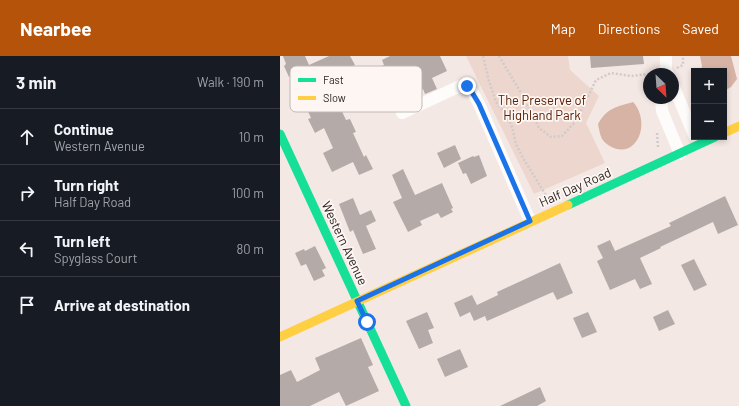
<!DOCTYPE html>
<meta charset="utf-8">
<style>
body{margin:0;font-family:Barlow,sans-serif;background:#242831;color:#f1f3f6}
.controls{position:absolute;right:12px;top:12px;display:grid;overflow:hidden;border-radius:0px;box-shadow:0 2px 6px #0003}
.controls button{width:36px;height:36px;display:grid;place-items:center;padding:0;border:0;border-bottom:1px solid #363941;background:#171b24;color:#f1f3f6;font:20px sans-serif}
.compass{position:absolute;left:363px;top:12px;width:36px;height:36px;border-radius:50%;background:#171b24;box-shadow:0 2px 6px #0003;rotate:155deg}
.stop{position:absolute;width:12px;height:12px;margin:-9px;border:3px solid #1a73e8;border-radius:50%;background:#fff}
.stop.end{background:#1a73e8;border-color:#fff;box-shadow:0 1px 4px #0008}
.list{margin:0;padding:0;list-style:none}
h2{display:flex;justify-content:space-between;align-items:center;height:52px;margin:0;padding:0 16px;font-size:17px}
h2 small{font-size:13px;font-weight:400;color:#9ea1a6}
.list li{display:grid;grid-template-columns:26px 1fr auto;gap:12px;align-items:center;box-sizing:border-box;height:56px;padding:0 16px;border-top:1px solid #363941}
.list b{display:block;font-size:15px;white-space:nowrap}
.list p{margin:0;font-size:13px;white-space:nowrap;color:#9ea1a6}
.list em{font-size:13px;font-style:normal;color:#9ea1a6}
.icon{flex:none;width:22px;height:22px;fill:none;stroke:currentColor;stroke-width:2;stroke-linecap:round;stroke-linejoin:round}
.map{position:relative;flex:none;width:459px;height:350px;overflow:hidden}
header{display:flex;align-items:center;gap:24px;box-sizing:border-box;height:56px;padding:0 20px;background:#b45309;color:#fff}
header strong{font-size:19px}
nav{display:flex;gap:22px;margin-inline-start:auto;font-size:14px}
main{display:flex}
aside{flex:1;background:#171b24}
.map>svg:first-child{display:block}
.green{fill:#edd6cd}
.water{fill:#d7b3a6}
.building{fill:#b4aba8}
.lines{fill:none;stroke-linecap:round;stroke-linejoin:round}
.path{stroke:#d0cbcb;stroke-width:2.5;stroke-dasharray:2 2;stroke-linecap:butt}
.street{stroke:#fdfcfb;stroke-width:12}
.fast{stroke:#16e098;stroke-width:9}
.slow{stroke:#ffcf43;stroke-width:9}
.route{stroke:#1a73e8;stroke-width:5}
.labels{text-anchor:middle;stroke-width:3.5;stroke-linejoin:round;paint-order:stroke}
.park-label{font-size:13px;fill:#592006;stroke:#fef6f2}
.street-label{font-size:13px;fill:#2e2624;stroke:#fef6f2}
.key{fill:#fef6f2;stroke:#c0b8b4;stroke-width:1}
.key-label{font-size:11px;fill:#2e2624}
</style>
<header>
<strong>Nearbee</strong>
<nav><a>Map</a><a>Directions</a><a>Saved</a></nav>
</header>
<main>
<aside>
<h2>3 min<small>Walk · 190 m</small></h2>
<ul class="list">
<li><svg class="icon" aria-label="ahead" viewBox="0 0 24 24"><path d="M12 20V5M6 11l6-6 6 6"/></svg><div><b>Continue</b><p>Western Avenue</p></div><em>10 m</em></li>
<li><svg class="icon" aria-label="right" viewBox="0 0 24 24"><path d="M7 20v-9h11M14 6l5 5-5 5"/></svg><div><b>Turn right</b><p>Half Day Road</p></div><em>100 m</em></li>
<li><svg class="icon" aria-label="left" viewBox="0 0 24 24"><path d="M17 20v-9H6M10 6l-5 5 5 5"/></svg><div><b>Turn left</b><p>Spyglass Court</p></div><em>80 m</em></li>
<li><svg class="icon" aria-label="arrive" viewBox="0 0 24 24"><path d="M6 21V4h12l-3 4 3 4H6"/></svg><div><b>Arrive at destination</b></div></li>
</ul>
</aside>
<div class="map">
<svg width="459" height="350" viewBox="0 0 459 350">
<rect width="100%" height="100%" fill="#f4e8e4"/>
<path class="green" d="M186,0H288L290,14L319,40L306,67L325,107L254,138Z"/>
<g class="water">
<path d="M420,0H451L457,23L451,31L444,35V15H421L422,10Z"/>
<path d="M353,46C363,56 365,77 354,88C345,98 329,93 322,83C320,79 319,73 318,68C327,52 336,51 353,46Z"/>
</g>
<g class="building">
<path d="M3,0H25L29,9L49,0H70L75,9L45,23L57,50L59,49L66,64L70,63L76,76L73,77L84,101L86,99L93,113L79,119L73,106L52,116L43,97L53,92L44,72L35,77L28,63L31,62L12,20L9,21L4,10L6,8Z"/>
<path d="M110,0H160L167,15L152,22L157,33L145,38L143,33L109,48L93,14L104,9L102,4Z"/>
<path d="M310,0H363L364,8L311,12Z"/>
<path d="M175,89L181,103L164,112L157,97Z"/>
<path d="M199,99L207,120L191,128L186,117L183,118L178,107L193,100L194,101Z"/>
<path d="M123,113L135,139L162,127L173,152L171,153L173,156L161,162L158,157L140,165L142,169L128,176L113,146L122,142L112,119Z"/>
<path d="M445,140L458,169L438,178L433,166L380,191L381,192L360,202L372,228L360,233L355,223L330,234L317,205L323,202L317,190L330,184L335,195L391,170L389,167Z"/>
<path d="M73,142L80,159L91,154L96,165L86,170L96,193L83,198L73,174L70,176L59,148Z"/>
<path d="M35,190L46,212L42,214L45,220L34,225L26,208L21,210L15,197L24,193L25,195Z"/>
<path d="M414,203L427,229L414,235L401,209Z"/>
<path d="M280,207L293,237L277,244L273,236L207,265L205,260L194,265L190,256L180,261L174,247L192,239L197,249L218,239L217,236Z"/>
<path d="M388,254L395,268L379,275L373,261Z"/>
<path d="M147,256L154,272L148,274L153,287L139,293L126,265Z"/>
<path d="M308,256L317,276L302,282L293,262Z"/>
<path d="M81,282L93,309L88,311L99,335L66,350L59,336L30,350H0V319L11,314L17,326L40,314L35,302Z"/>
<path d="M180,293L188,311L165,321L157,303Z"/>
<path d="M260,331L266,345L257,350H220Z"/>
</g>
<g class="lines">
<g class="path">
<path d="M203,0L209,25L216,46L227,60L232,71L236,88L243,102L267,141"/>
<path d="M219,0L244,42L259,72L271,81L282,80L296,65L316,24L331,17L351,20L369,18"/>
<path d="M397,12L403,9V0"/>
<path d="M377,77L378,91"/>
</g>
<g class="street">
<path d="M386,0V14L388,18"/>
<path d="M393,29L414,79"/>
<path d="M381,42L382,55L400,98"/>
<path d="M122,57L180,30C192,30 193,38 199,48L250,165"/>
</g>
<g class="fast">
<path d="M0,78L126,350"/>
<path d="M288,149L435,81"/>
</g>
<g class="slow">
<path d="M444,77L459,70"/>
<path d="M0,281L288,149"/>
</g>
</g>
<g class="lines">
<path class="route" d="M87,266L77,245L250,165L199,48L190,33L187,30"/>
</g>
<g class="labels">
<g class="park-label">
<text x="262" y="49">The Preserve of<tspan x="262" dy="15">Highland Park</tspan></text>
</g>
<g class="street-label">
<text transform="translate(295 131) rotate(-24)" y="5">Half Day Road</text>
<text transform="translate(65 187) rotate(65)" y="5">Western Avenue</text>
</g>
</g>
<rect x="10" y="10" width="132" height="46" rx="6" class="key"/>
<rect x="18" y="22" width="18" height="4" fill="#16e098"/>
<rect x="18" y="40" width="18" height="4" fill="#ffcf43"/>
<g class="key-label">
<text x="43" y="28">Fast</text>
<text x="43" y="46">Slow</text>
</g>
</svg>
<div class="controls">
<button>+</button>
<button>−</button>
</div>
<svg class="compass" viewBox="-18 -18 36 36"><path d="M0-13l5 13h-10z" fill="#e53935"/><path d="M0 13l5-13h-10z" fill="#9ea1a6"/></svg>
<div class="stop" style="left:87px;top:266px"></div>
<div class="stop end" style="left:187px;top:30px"></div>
</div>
</main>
